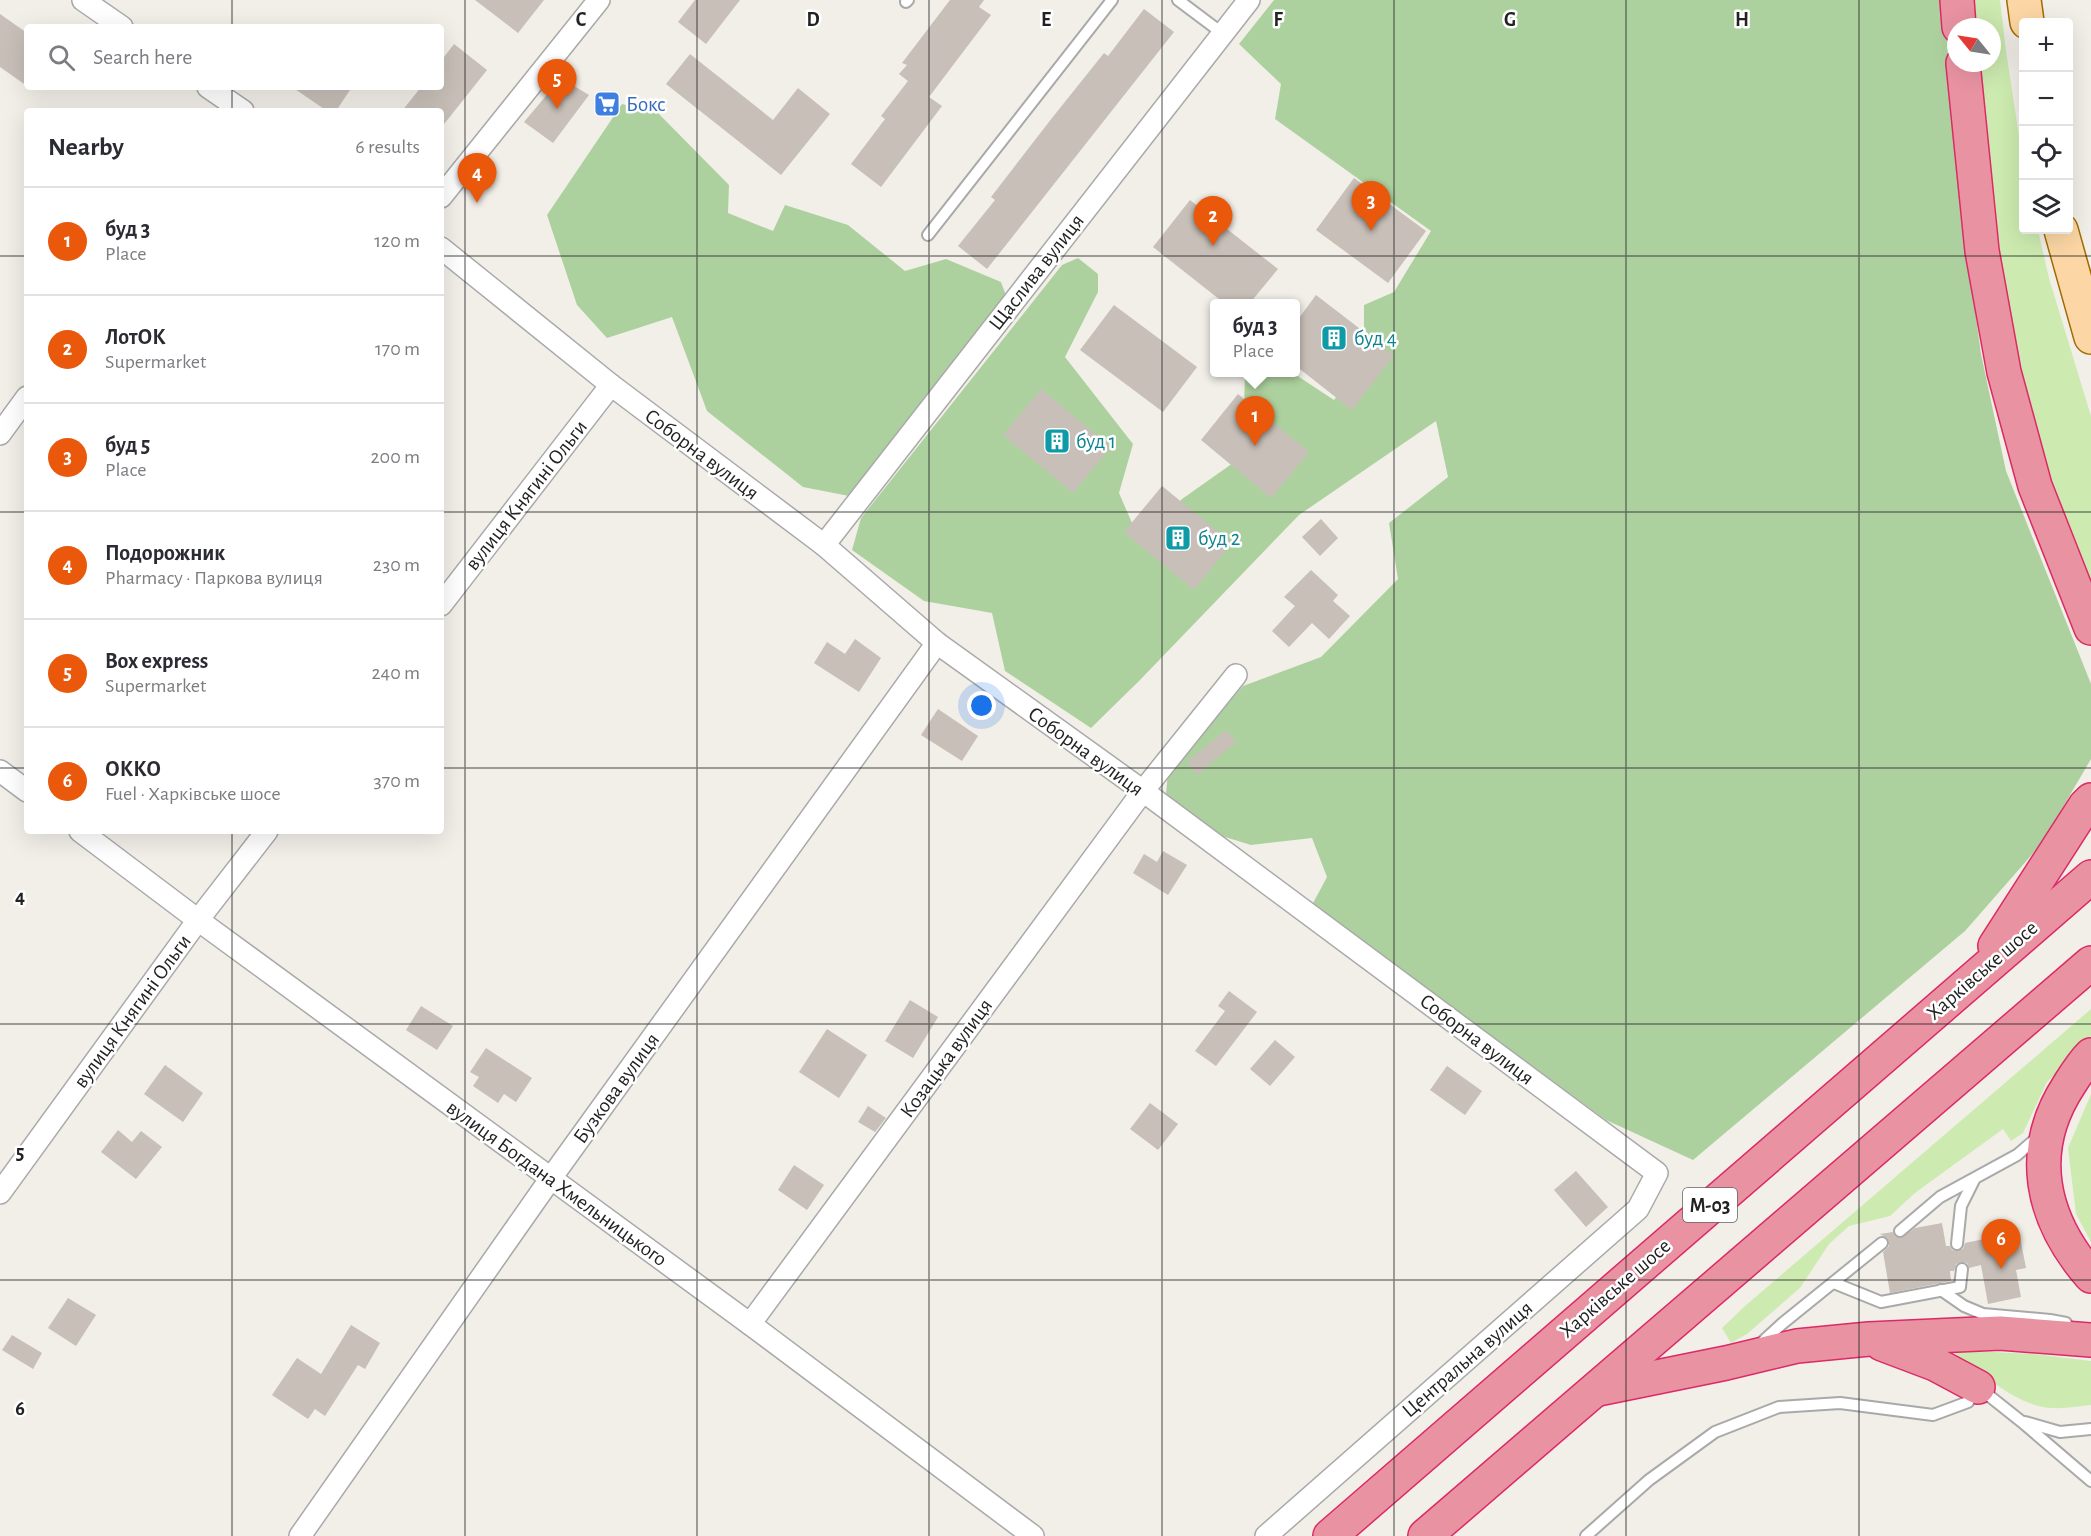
<!DOCTYPE html>
<meta charset="utf-8">
<style>
body{margin:0;font-family:"Alegreya Sans",sans-serif;background:#f2f2f3;color:#2b2b33}
.controls{position:absolute;right:18px;top:18px;display:grid;overflow:hidden;border-radius:6px;box-shadow:0 6px 24px #0002}
.controls button{width:54px;height:54px;display:grid;place-items:center;padding:0;border:0;border-bottom:2px solid #e1e1e2;background:#fff;color:#2b2b33;font:30px sans-serif}
.compass{position:absolute;left:1947px;top:18px;width:54px;height:54px;border-radius:50%;background:#fff;box-shadow:0 6px 24px #0002;rotate:300deg}
.you{position:absolute;left:982px;top:706px;width:21px;height:21px;margin:-15px;border:4px solid #fff;border-radius:50%;background:#1a73e8;box-shadow:0 0 0 9px #1a73e833}
.badge{display:grid;place-items:center;width:39px;height:39px;border-radius:50%;background:#ea580c;color:#fff;font-size:20px;font-weight:700}
.pin{position:absolute;translate:-50% -50px;filter:drop-shadow(0 2px 3px #0008)}
.pin::after{content:'';position:absolute;top:32px;width:21px;height:18px;background:inherit;clip-path:polygon(0 0,100% 0,50% 100%)}
.popup{position:absolute;left:1210px;top:299px;width:90px;height:78px;box-sizing:border-box;display:grid;place-content:center;border-radius:6px;background:#fff;filter:drop-shadow(0 2px 4px #0005);font-size:20px;white-space:nowrap;color:#7c7c81}
.popup b{font-size:22px;color:#2b2b33}
.popup::after{content:'';position:absolute;left:50%;top:100%;margin-left:-12px;border:12px solid transparent;border-top-color:#fff}
.list{margin:0;padding:0;list-style:none}
h2{display:flex;justify-content:space-between;align-items:center;height:78px;margin:0;padding:0 24px;font-size:26px}
h2 small{font-size:20px;font-weight:400;color:#7c7c81}
.list li{display:grid;grid-template-columns:39px 1fr auto;gap:18px;align-items:center;box-sizing:border-box;height:108px;padding:0 24px;border-top:2px solid #e1e1e2}
.list b{display:block;font-size:22px;white-space:nowrap}
.list p{margin:0;font-size:20px;white-space:nowrap;color:#7c7c81}
.list em{font-size:20px;font-style:normal;color:#7c7c81}
.icon{flex:none;width:33px;height:33px;fill:none;stroke:currentColor;stroke-width:2;stroke-linecap:round;stroke-linejoin:round}
.map{position:relative;flex:none;width:2091px;height:1536px;overflow:hidden}
.search{position:absolute;background:#fff;box-shadow:0 6px 24px #0002;left:24px;top:24px;width:420px;height:66px;display:flex;align-items:center;gap:15px;box-sizing:border-box;padding:0 21px;border-radius:6px;color:#7c7c81;font-size:22px}
.panel{position:absolute;background:#fff;box-shadow:0 6px 24px #0002;left:24px;top:108px;width:420px;height:726px;border-radius:6px}
.map>svg:first-child{display:block}
.grass{fill:#cdebb0}
.forest{fill:#add19e}
.building{fill:#c7bfb8}
.lines{fill:none;stroke-linecap:round;stroke-linejoin:round}
.service-casing{stroke:#a9a9a9;stroke-width:14}
.minor-casing{stroke:#a9a9a9;stroke-width:24}
.primary-casing{stroke:#a06b00;stroke-width:36}
.motorway-casing{stroke:#dc2a67;stroke-width:36}
.service{stroke:#fff;stroke-width:10}
.minor{stroke:#fff;stroke-width:21}
.primary{stroke:#fcd6a4;stroke-width:33}
.motorway{stroke:#e892a2;stroke-width:33}
.grid{fill:none;stroke:#222;stroke-width:1.5;stroke-opacity:0.55}
.labels{text-anchor:middle;stroke-width:5;stroke-linejoin:round;paint-order:stroke}
.shield{fill:#fff;stroke:#646464;stroke-width:1.5}
.shield-label{font-size:20px;font-weight:bold;fill:#222}
.shop-label{font-size:21px;fill:#366cbe;stroke:#fff;text-anchor:start}
.street-label{font-size:21px;fill:#222;stroke:#fff}
.culture-label{font-size:21px;fill:#0d838f;stroke:#fff;text-anchor:start}
.grid-label{font-size:20px;text-anchor:middle;font-weight:bold;fill:#222;stroke:#fff;stroke-width:5;stroke-linejoin:round;paint-order:stroke}
</style>
<div class="map">
<svg width="2091" height="1536" viewBox="0 0 2091 1536">
<rect width="100%" height="100%" fill="#f2efe9"/>
<g class="grass">
<path d="M1967,0H2000L2006,51L2023,162L2024,230H2038L2049,278L2091,416V599L2046,481L1992,249L1973,63H1992V27H1969Z"/>
<path d="M2091,1009V1041L2047,1082L2023,1133L2011,1141L2003,1129L1915,1193L1890,1216L1849,1226L1829,1244L1800,1288L1747,1334L1731,1343L1722,1328L1745,1306Z"/>
<path d="M2091,1094V1242L2076,1214L2068,1148Z"/>
<path d="M1953,1350L2034,1354L2091,1361V1405C2073,1407 2053,1411 2035,1405C2007,1396 1983,1374 1959,1358Z"/>
</g>
<g class="forest">
<path d="M1274,0H1945L1963,221L1981,354L2006,471L2091,684V759L2042,843L1965,931L1693,1160L1606,1120L1312,905L1327,877L1312,838L1251,845L1212,833L1166,794L1168,772L1243,686L1321,657L1398,579L1389,523L1448,477L1436,421L1299,515L1139,681L1091,728L1005,671L992,613L924,601L852,550L861,518L1062,265L1078,258L1098,274V292L1065,357L1133,444L1119,493L1142,546L1182,499L1267,439L1244,410L1245,373H1293L1334,400L1376,344L1364,329V305L1394,292L1431,231L1275,119L1281,84L1239,44Z"/>
<path d="M622,104L658,113L729,185L728,213L773,231L785,205L848,225L905,271L946,259L1001,282L1008,301L849,496L803,487L707,411L672,317L607,338L577,305L547,215Z"/>
</g>
<g class="building">
<path d="M475,0H544L518,33Z"/>
<path d="M695,0H740L706,44L678,22Z"/>
<path d="M950,0H984L979,7L991,15L929,97L942,106L881,187L851,164L885,119L881,116L908,81L899,74L907,65L902,63Z"/>
<path d="M1144,9L1174,32L987,269L958,246L995,200L991,197L1052,118L1104,53L1108,56Z"/>
<path d="M0,14L27,33V86L0,67Z"/>
<path d="M454,44L487,70L441,128V111H402L421,87H441V61Z"/>
<path d="M690,54L773,120L798,88L830,114L781,175L666,84Z"/>
<path d="M561,78L589,95L553,143L524,122Z"/>
<path d="M292,87H352L336,111H327Z"/>
<path d="M1354,178L1426,231L1388,283L1316,230Z"/>
<path d="M1190,200L1278,269L1250,303H1224L1153,247Z"/>
<path d="M1316,295L1394,355L1352,410L1296,366V322Z"/>
<path d="M1114,305L1197,367L1163,412L1080,350Z"/>
<path d="M1041,389L1111,447L1073,493L1003,435Z"/>
<path d="M1238,394L1309,452L1271,498L1201,440Z"/>
<path d="M1162,486L1232,543L1194,590L1124,532Z"/>
<path d="M1321,519L1338,538L1320,556L1302,537Z"/>
<path d="M1311,570L1338,595L1333,601L1350,616L1329,639L1312,623L1289,647L1272,631L1295,606L1284,597Z"/>
<path d="M855,639L881,658L859,692L814,663L827,642L845,654Z"/>
<path d="M938,709L978,736L962,761L921,735Z"/>
<path d="M1226,730L1236,742L1197,775L1187,762Z"/>
<path d="M1163,851L1187,865L1168,895L1133,873L1144,854L1157,862Z"/>
<path d="M1229,991L1257,1012L1216,1066L1195,1051L1225,1011L1218,1006Z"/>
<path d="M910,1000L938,1017L913,1058L885,1041Z"/>
<path d="M421,1006L453,1026L437,1050L406,1030Z"/>
<path d="M827,1029L867,1055L839,1098L799,1072Z"/>
<path d="M1275,1040L1295,1057L1270,1086L1250,1069Z"/>
<path d="M486,1048L532,1078L516,1102L504,1094L498,1103L473,1086L479,1077L470,1072Z"/>
<path d="M165,1065L203,1093L183,1122L144,1094Z"/>
<path d="M1447,1066L1482,1091L1465,1115L1430,1090Z"/>
<path d="M1150,1103L1178,1124L1158,1150L1130,1129Z"/>
<path d="M868,1106L886,1118L875,1132L858,1122Z"/>
<path d="M118,1130L132,1142L141,1131L162,1147L136,1179L101,1152Z"/>
<path d="M794,1165L824,1185L807,1210L778,1190Z"/>
<path d="M1576,1171L1608,1207L1586,1227L1554,1190Z"/>
<path d="M1942,1223L1946,1246H1950L1952,1250L1957,1251L1963,1249L1965,1243L2019,1232L2026,1268L2016,1270L2021,1297L1988,1304L1981,1265L1969,1268L1967,1263L1962,1262L1956,1264L1954,1271H1950L1951,1281L1890,1293L1883,1252L1889,1246V1241L1887,1238L1880,1234L1893,1232L1895,1236L1901,1238L1915,1228Z"/>
<path d="M68,1298L96,1315L76,1346L48,1328Z"/>
<path d="M351,1325L380,1343L365,1369L358,1365L325,1416L315,1409L308,1419L272,1395L297,1358L321,1374Z"/>
<path d="M12,1335L42,1353L33,1369L2,1350Z"/>
</g>
<g class="lines">
<defs>
<g id="service">
<path d="M1178,0L1222,33"/>
<path d="M906,2L908,0"/>
<path d="M928,235L1112,0"/>
<path d="M1900,1231L1940,1197L2017,1155L2038,1137"/>
<path d="M1957,1244L1961,1206L1974,1180"/>
<path d="M1834,1283L1881,1302L1960,1287L1962,1269"/>
<path d="M1941,1290L1964,1306L1983,1314L2050,1320L2066,1323"/>
<path d="M1759,1345L1783,1323L1882,1243"/>
<path d="M2025,1422L2060,1432L2091,1429"/>
<path d="M1586,1536L1649,1480L1715,1432L1779,1407L1840,1403L1933,1415L1968,1402L1978,1387L2022,1422L2091,1481"/>
</g>
<g id="minor">
<path d="M83,0L122,27"/>
<path d="M208,87L243,111"/>
<path d="M441,197L599,0"/>
<path d="M441,248L611,385L824,545L937,643L1143,791L1657,1173L1638,1209L1266,1536"/>
<path d="M0,434L27,397"/>
<path d="M824,545L1249,0"/>
<path d="M441,605L611,385"/>
<path d="M0,771L27,791"/>
<path d="M80,831L198,920L750,1324L1033,1536"/>
<path d="M0,1193L198,920L267,831"/>
<path d="M750,1324L1143,791L1236,675"/>
<path d="M300,1536L551,1178L937,643"/>
</g>
<g id="primary">
<path d="M2024,0L2027,22"/>
<path d="M2061,230L2091,337"/>
</g>
<g id="motorway">
<path d="M1957,0L1959,27"/>
<path d="M1963,63L1982,251L2004,372L2035,486L2091,628"/>
<path d="M1995,946L2085,806L2091,800"/>
<path d="M2091,1055C2082,1064 2076,1074 2069,1085C2026,1151 2041,1219 2091,1276"/>
<path d="M1882,1344L1935,1364L1978,1387"/>
<path d="M1598,1389L1726,1363L1797,1346L1869,1339L2000,1333L2091,1340"/>
<path d="M1330,1536L2091,877"/>
<path d="M1425,1536L2091,963"/>
</g>
</defs>
<use href="#service" class="service-casing"/>
<use href="#minor" class="minor-casing"/>
<use href="#primary" class="primary-casing"/>
<use href="#motorway" class="motorway-casing"/>
<use href="#service" class="service"/>
<use href="#minor" class="minor"/>
<use href="#primary" class="primary"/>
<use href="#motorway" class="motorway"/>
</g>
<path class="grid" d="M232,0V27M465,0V1536M697,0V1536M929,0V1536M1162,0V1536M1394,0V1536M1626,0V1536M1859,0V1536M232,87V111M0,256H27M441,256H2091M0,512H27M441,512H2091M0,768H27M441,768H2091M232,831V1536M0,1024H2091M0,1280H2091"/>
<defs>
<symbol id="supermarket-square" viewBox="-11 -11 22 22"><rect x="-9" y="-9" width="18" height="18" rx="4" fill="#3f7fe0" stroke="#fff"/><path d="M-6-5.5h2.5l.6 2H6L4.5 2H-2.5L-4.4-4H-6ZM-1.5 3.2a1.3 1.3 0 1 0 .1 0ZM3 3.2a1.3 1.3 0 1 0 .1 0Z" fill="#fff"/></symbol>
<symbol id="building-square" viewBox="-11 -11 22 22"><rect x="-9" y="-9" width="18" height="18" rx="4" fill="#0f9aa8" stroke="#fff"/><path d="M-4-6H4V6H1V3H-1V6H-4ZM-2.5-4.3h1.7v1.8h-1.7ZM.8-4.3h1.7v1.8H.8ZM-2.5-1h1.7V.8h-1.7ZM.8-1h1.7V.8H.8Z" fill="#fff"/></symbol>
</defs>
<g fill-rule="evenodd">
<use href="#supermarket-square" x="592" y="89" width="30" height="30"/>
<use href="#building-square" x="1319" y="323" width="30" height="30"/>
<use href="#building-square" x="1042" y="426" width="30" height="30"/>
<use href="#building-square" x="1163" y="523" width="30" height="30"/>
</g>
<g class="labels">
<rect class="shield" x="1683" y="1188" width="54" height="34" rx="4.5"/>
<g class="shield-label">
<text x="1710" y="1212">М-03</text>
</g>
<g class="shop-label">
<text x="626" y="111">Бокс</text>
</g>
<g class="street-label">
<text transform="translate(1036 272) rotate(-52)" y="7">Щаслива вулиця</text>
<text transform="translate(702 454) rotate(37)" y="7">Соборна вулиця</text>
<text transform="translate(526 495) rotate(-52)" y="7">вулиця Княгині Ольги</text>
<text transform="translate(1086 751) rotate(36)" y="7">Соборна вулиця</text>
<text transform="translate(1982 970) rotate(-41)" y="7">Харківське шосе</text>
<text transform="translate(132 1011) rotate(-54)" y="7">вулиця Княгині Ольги</text>
<text transform="translate(1477 1039) rotate(37)" y="7">Соборна вулиця</text>
<text transform="translate(946 1058) rotate(-54)" y="7">Козацька вулиця</text>
<text transform="translate(616 1088) rotate(-54)" y="7">Бузкова вулиця</text>
<text transform="translate(557 1183) rotate(36)" y="7">вулиця Богдана Хмельницького</text>
<text transform="translate(1615 1288) rotate(-41)" y="7">Харківське шосе</text>
<text transform="translate(1467 1359) rotate(-41)" y="7">Центральна вулиця</text>
</g>
<g class="culture-label">
<text x="1354" y="345">буд 4</text>
<text x="1076" y="448">буд 1</text>
<text x="1198" y="545">буд 2</text>
</g>
</g>
<g class="grid-label">
<text x="581" y="26">C</text>
<text x="813" y="26">D</text>
<text x="1046" y="26">E</text>
<text x="1278" y="26">F</text>
<text x="1510" y="26">G</text>
<text x="1742" y="26">H</text>
<text x="20" y="903">4</text>
<text x="20" y="1159">5</text>
<text x="20" y="1415">6</text>
</g>
</svg>
<div class="controls">
<button>+</button>
<button>−</button>
<button><svg class="icon" aria-label="locate" viewBox="0 0 24 24"><circle cx="12" cy="12" r="6"/><path d="M12 2v4M12 18v4M2 12h4M18 12h4"/></svg></button>
<button><svg class="icon" aria-label="layers" viewBox="0 0 24 24"><path d="M12 4l9 5-9 5-9-5zM3 14l9 5 9-5"/></svg></button>
</div>
<svg class="compass" viewBox="-18 -18 36 36"><path d="M0-13l5 13h-10z" fill="#e53935"/><path d="M0 13l5-13h-10z" fill="#7c7c81"/></svg>
<div class="you"></div>
<div class="pin badge" style="left:1255px;top:446px">1</div>
<div class="popup"><b>буд 3</b>Place</div>
<div class="pin badge" style="left:1213px;top:246px">2</div>
<div class="pin badge" style="left:1371px;top:231px">3</div>
<div class="pin badge" style="left:477px;top:203px">4</div>
<div class="pin badge" style="left:557px;top:109px">5</div>
<div class="pin badge" style="left:2001px;top:1269px">6</div>
<div class="search"><svg class="icon" aria-label="search" viewBox="0 0 24 24"><circle cx="10" cy="10" r="6"/><path d="M15 15l6 6"/></svg>Search here</div>
<section class="panel">
<h2>Nearby<small>6 results</small></h2>
<ul class="list">
<li><span class="badge">1</span><div><b>буд 3</b><p>Place</p></div><em>120 m</em></li>
<li><span class="badge">2</span><div><b>ЛотОК</b><p>Supermarket</p></div><em>170 m</em></li>
<li><span class="badge">3</span><div><b>буд 5</b><p>Place</p></div><em>200 m</em></li>
<li><span class="badge">4</span><div><b>Подорожник</b><p>Pharmacy · Паркова вулиця</p></div><em>230 m</em></li>
<li><span class="badge">5</span><div><b>Box express</b><p>Supermarket</p></div><em>240 m</em></li>
<li><span class="badge">6</span><div><b>ОККО</b><p>Fuel · Харківське шосе</p></div><em>370 m</em></li>
</ul>
</section>
</div>
